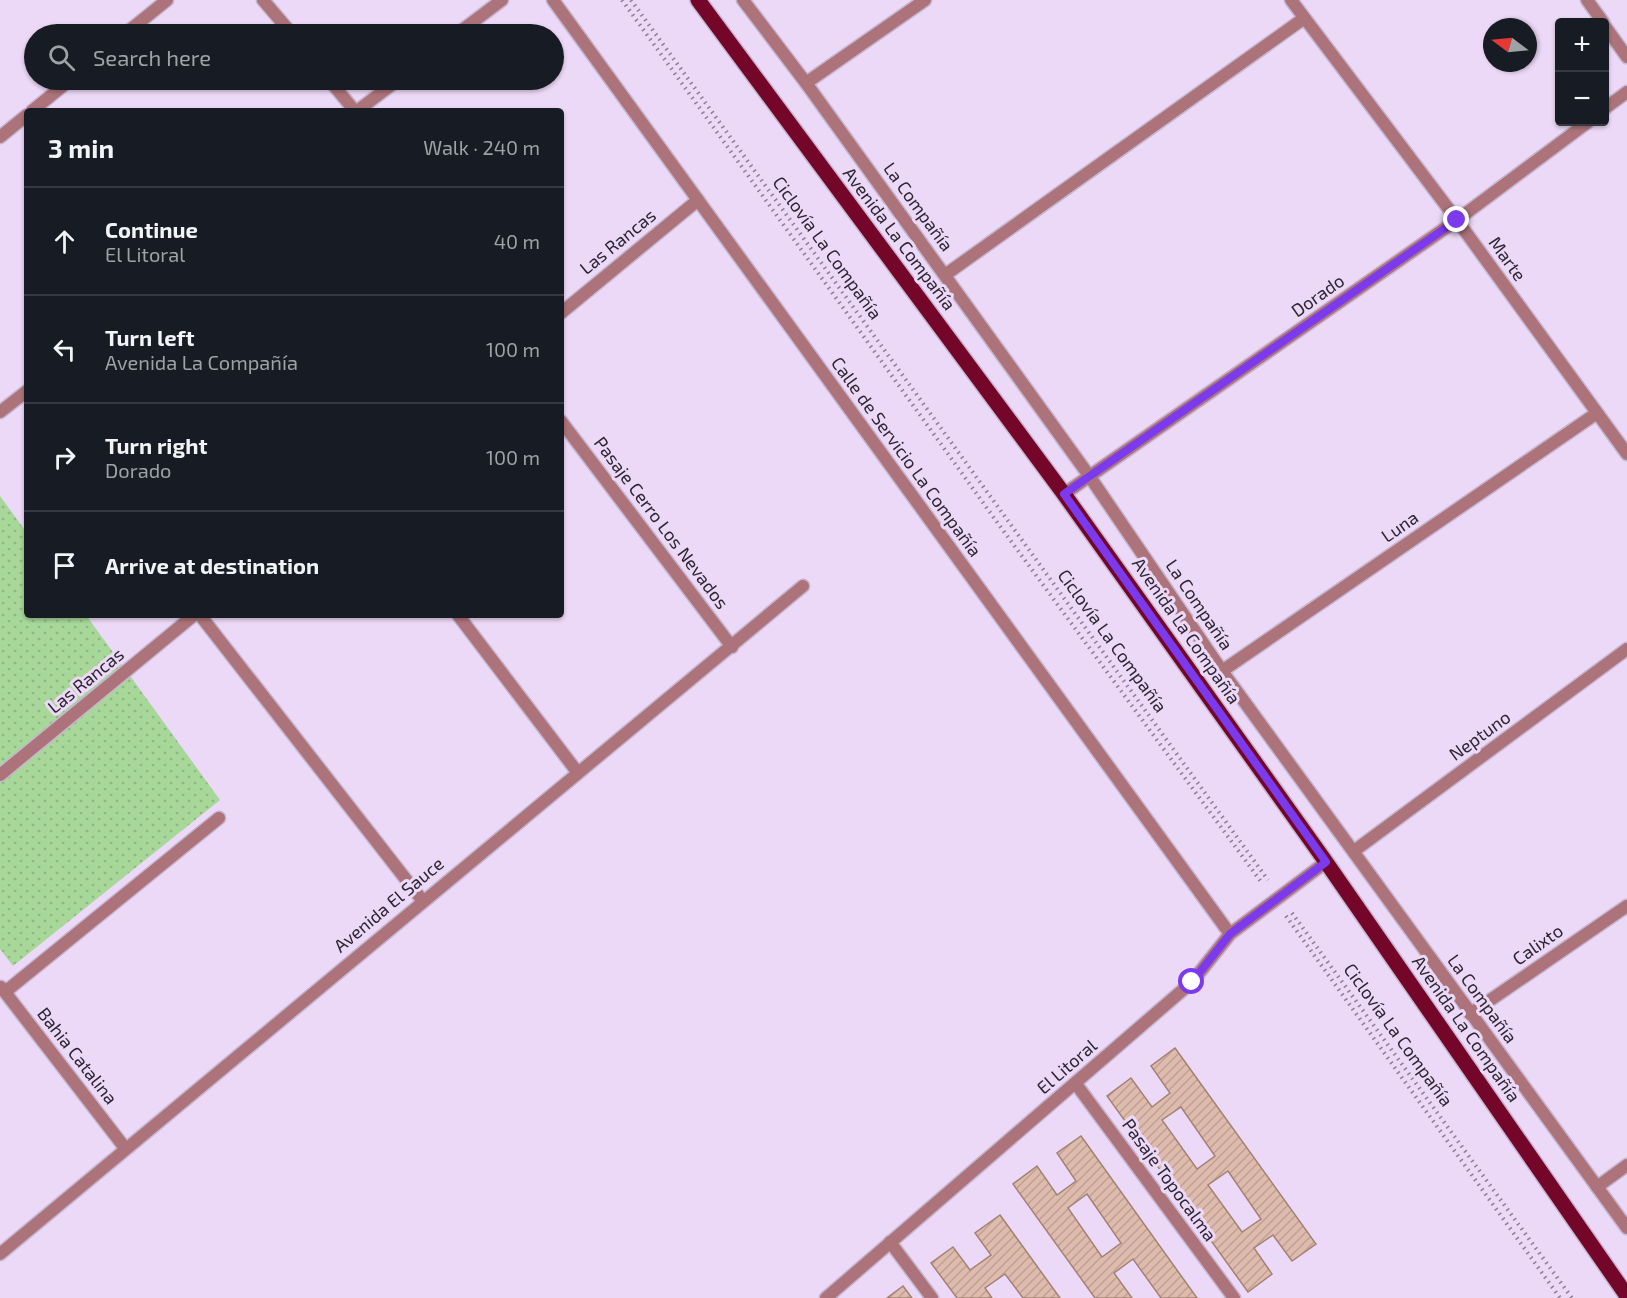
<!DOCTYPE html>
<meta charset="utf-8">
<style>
body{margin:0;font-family:"Exo 2",sans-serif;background:#20242c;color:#f1f3f6}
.controls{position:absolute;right:18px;top:18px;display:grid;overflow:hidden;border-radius:6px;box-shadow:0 2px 4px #0004}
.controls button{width:54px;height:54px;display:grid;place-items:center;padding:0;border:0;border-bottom:2px solid #363941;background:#171b24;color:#f1f3f6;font:30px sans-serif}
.compass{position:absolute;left:1483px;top:18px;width:54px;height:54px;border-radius:50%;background:#171b24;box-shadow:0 2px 4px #0004;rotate:286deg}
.stop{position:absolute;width:18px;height:18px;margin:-14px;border:4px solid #7c3aed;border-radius:50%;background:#fff}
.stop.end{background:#7c3aed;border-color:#fff;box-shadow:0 2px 6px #0008}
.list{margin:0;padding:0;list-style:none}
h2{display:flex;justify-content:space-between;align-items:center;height:78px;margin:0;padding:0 24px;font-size:26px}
h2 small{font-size:20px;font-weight:400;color:#9ea1a6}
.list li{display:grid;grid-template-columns:39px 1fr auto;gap:18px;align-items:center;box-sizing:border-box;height:108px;padding:0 24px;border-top:2px solid #363941}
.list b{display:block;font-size:22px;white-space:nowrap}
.list p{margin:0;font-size:20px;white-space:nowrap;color:#9ea1a6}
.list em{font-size:20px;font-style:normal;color:#9ea1a6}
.icon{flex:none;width:33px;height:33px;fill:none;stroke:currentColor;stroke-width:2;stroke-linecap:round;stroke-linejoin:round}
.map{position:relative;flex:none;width:1627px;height:1298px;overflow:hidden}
.search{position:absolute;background:#171b24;box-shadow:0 2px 4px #0004;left:24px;top:24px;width:540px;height:66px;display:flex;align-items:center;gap:15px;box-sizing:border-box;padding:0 21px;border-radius:33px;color:#9ea1a6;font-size:22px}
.panel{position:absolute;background:#171b24;box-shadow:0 2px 4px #0004;left:24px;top:108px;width:540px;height:510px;border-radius:6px}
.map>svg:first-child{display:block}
.grass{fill:url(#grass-dots)}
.building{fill:url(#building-hatch);stroke:#a28274;stroke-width:1.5;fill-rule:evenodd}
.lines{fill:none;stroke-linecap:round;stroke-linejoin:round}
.minor-casing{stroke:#c6b5cf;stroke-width:15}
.tertiary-casing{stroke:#c6b5cf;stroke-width:15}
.primary-casing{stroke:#c6b5cf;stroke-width:18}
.path{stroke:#8c7e93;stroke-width:4;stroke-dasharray:1.5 4.5;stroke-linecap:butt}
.minor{stroke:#ad737a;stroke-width:12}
.tertiary{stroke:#ad737a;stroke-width:12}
.primary{stroke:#74062a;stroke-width:15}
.route{stroke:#7c3aed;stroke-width:8}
.labels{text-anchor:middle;stroke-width:6;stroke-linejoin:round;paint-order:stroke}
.street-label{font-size:18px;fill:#2d2531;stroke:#ecd9f7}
</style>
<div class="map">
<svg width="1627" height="1298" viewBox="0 0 1627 1298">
<defs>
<pattern id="grass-dots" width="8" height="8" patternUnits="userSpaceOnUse" patternTransform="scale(1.5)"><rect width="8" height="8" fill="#a7d799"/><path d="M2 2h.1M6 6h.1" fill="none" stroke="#90b884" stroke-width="1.8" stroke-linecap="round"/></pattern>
<pattern id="building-hatch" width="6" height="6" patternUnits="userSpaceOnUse" patternTransform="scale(1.5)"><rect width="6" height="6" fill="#debbac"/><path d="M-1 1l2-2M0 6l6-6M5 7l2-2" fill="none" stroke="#bfa194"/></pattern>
</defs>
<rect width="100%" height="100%" fill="#ecd9f7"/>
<path class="grass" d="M0,496L27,533V615H86L220,800L13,966L0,949Z"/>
<g class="building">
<path d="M1175,1048L1316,1244L1292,1261L1273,1235L1254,1248L1272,1274L1248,1292L1107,1096L1131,1078L1152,1107L1170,1093L1151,1066ZM1181,1107L1215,1156L1197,1169L1162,1120ZM1228,1171L1261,1219L1242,1232L1208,1185Z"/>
<path d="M1081,1136L1197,1298H1161L1133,1259L1114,1273L1132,1298H1095L1013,1184L1037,1166L1057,1195L1076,1181L1057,1153ZM1087,1194L1121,1243L1102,1257L1068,1208Z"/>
<path d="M1000,1215L1060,1298H1023L1005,1274L985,1288L992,1298H957L931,1263L953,1247L970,1270L991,1255L975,1233Z"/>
<path d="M903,1286L912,1298H887Z"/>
</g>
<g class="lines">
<defs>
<g id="minor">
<path d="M263,0L292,34"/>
<path d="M553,0L1230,934"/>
<path d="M743,0L806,83L1090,477L1222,671L1627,1228"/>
<path d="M1291,0L1457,220L1627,454"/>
<path d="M1587,0L1603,22"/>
<path d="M1604,25L1627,57"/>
<path d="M125,34L167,0"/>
<path d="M457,34L502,0"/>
<path d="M329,80L355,111"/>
<path d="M806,83L925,0"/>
<path d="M32,111L70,80"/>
<path d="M357,111L398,80"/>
<path d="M0,137L27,115"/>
<path d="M945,275L1303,19"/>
<path d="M561,313L698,200"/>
<path d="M0,412L27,391"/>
<path d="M561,421L732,647"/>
<path d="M200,615L422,900"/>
<path d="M458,615L578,773"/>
<path d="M1222,671L1597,413"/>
<path d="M0,775L194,615"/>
<path d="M1354,851L1627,649"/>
<path d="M1,987L125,1148"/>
<path d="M5,992L219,818"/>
<path d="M1470,1014L1627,906"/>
<path d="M1076,1084L1234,1298"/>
<path d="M1597,1187L1627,1165"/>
<path d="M890,1242L932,1298"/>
<path d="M0,1254L803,586"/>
<path d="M826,1298L1192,982L1230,934L1326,862"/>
</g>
<g id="tertiary">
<path d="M1604,109L1627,92"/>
<path d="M1064,494L1457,220L1588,122"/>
</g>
<path id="primary" d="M698,0L1064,494L1326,862L1627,1296"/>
</defs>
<use href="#minor" class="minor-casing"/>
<use href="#tertiary" class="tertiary-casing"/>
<use href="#primary" class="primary-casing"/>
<g class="path">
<path d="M622,0L994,518L1262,883"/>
<path d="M631,0L1268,880"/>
<path d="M1292,913L1572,1298"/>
<path d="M1286,916L1560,1298"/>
</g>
<use href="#minor" class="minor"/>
<use href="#tertiary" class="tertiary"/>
<use href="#primary" class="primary"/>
</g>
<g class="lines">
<path class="route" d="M1192,982L1230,934L1326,862L1064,494L1457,220"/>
</g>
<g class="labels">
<g class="street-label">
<text transform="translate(918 207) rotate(54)" y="6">La Compañía</text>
<text transform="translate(899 239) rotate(53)" y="6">Avenida La Compañía</text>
<text transform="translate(618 242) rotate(-39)" y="6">Las Rancas</text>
<text transform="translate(827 248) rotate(54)" y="6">Ciclovía La Compañía</text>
<text transform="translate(1507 259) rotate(54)" y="6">Marte</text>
<text transform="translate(1318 296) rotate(-35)" y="6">Dorado</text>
<text transform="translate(906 457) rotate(54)" y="6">Calle de Servicio La Compañía</text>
<text transform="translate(661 523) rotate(53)" y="6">Pasaje Cerro Los Nevados</text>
<text transform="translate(1400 527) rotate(-35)" y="6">Luna</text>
<text transform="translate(1199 605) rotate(56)" y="6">La Compañía</text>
<text transform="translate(1186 631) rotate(55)" y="6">Avenida La Compañía</text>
<text transform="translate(1112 641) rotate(54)" y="6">Ciclovía La Compañía</text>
<text transform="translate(86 681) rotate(-39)" y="6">Las Rancas</text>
<text transform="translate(1480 736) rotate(-36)" y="6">Neptuno</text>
<text transform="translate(389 905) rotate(-40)" y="6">Avenida El Sauce</text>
<text transform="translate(1538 945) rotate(-35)" y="6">Calixto</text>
<text transform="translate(1482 999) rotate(54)" y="6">La Compañía</text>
<text transform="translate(1466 1029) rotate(55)" y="6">Avenida La Compañía</text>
<text transform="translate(1398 1035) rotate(54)" y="6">Ciclovía La Compañía</text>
<text transform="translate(77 1056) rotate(52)" y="6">Bahia Catalina</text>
<text transform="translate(1067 1067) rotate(-41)" y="6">El Litoral</text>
<text transform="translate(1169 1180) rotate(54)" y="6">Pasaje Topocalma</text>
</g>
</g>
</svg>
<div class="controls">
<button>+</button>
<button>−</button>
</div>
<svg class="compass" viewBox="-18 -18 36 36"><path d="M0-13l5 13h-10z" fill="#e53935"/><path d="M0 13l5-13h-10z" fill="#9ea1a6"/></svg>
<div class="stop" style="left:1192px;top:982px"></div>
<div class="stop end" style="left:1457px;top:220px"></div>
<div class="search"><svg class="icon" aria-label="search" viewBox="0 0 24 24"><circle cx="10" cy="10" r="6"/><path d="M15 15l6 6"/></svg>Search here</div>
<section class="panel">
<h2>3 min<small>Walk · 240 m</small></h2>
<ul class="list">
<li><svg class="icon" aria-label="ahead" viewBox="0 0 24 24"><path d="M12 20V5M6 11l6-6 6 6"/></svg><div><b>Continue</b><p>El Litoral</p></div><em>40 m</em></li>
<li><svg class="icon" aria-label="left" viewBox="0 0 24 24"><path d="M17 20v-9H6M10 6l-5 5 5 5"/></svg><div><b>Turn left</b><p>Avenida La Compañía</p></div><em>100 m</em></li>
<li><svg class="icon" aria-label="right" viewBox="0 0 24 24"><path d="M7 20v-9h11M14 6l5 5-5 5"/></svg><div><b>Turn right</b><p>Dorado</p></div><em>100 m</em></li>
<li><svg class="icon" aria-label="arrive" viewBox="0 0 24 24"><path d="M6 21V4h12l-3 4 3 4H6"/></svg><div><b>Arrive at destination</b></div></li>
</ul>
</section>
</div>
